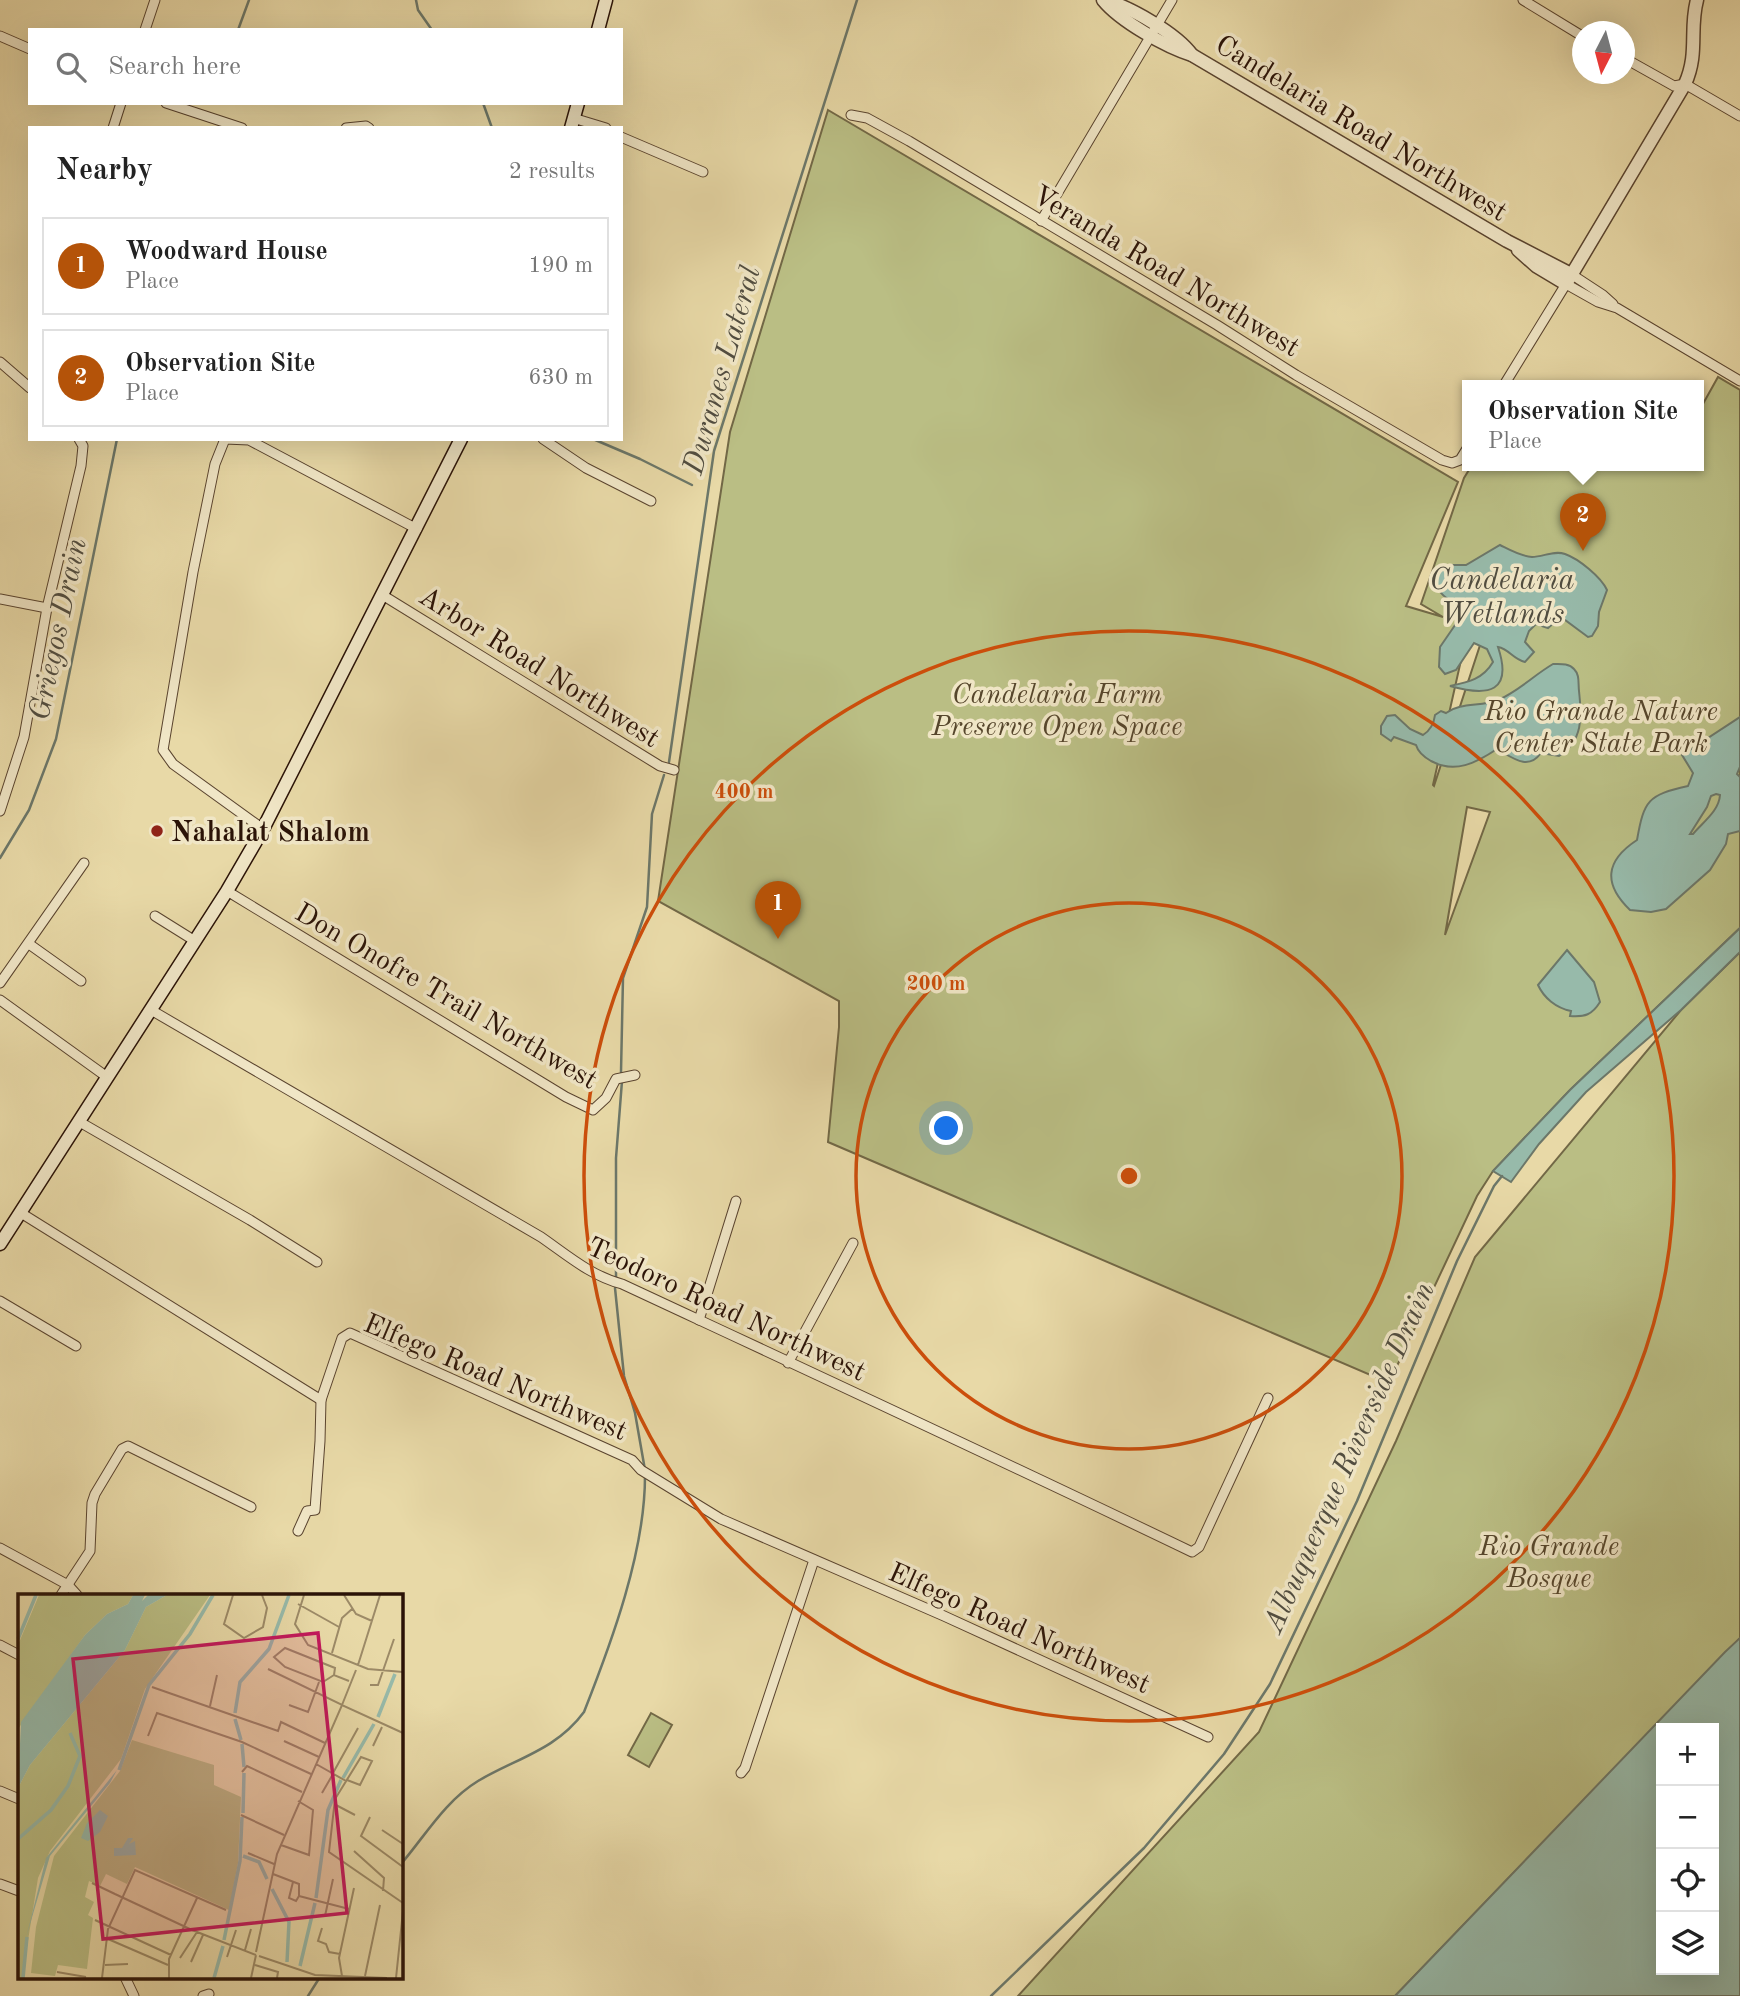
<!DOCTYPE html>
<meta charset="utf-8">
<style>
body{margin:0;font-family:"Old Standard TT",serif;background:#f6f6f6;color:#222}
.controls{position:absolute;right:21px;bottom:21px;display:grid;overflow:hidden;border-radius:0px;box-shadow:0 7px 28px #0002}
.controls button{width:63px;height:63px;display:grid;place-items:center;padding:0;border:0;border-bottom:2px solid #e0e0e0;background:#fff;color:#222;font:35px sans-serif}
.compass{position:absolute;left:1572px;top:21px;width:63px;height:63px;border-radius:50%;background:#fff;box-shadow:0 7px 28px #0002;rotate:186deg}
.you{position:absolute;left:947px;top:1129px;width:24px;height:24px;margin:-18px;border:5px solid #fff;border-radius:50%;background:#1a73e8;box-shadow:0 0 0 10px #1a73e833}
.badge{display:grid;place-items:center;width:46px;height:46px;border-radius:50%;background:#b45309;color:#fff;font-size:23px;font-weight:700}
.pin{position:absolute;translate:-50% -58px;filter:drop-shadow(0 2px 4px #0008)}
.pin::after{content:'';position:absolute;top:37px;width:24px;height:21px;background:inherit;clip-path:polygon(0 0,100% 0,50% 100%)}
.popup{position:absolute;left:1462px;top:380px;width:242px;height:91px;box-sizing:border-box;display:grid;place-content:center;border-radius:0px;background:#fff;filter:drop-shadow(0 2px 5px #0005);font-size:23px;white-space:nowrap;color:#767676}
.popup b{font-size:26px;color:#222}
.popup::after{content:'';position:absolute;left:50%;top:100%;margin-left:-14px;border:14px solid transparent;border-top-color:#fff}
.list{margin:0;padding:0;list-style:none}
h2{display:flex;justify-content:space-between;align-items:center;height:91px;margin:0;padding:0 28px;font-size:30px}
h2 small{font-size:23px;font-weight:400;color:#767676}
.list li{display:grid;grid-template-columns:46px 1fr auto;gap:21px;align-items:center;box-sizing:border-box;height:98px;margin:0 14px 14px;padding:0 14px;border:2px solid #e0e0e0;border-radius:0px}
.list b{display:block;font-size:26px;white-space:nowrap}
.list p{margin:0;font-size:23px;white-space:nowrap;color:#767676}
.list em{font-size:23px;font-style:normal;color:#767676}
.icon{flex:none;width:38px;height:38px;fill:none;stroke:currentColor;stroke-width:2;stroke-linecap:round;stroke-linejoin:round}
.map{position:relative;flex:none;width:1740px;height:1996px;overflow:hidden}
.search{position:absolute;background:#fff;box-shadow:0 7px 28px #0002;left:28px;top:28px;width:595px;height:77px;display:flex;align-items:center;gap:18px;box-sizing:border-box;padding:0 24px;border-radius:0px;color:#767676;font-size:26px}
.panel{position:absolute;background:#fff;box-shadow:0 7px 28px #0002;left:28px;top:126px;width:595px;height:315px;border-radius:0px}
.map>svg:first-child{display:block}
.green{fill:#babe84;stroke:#726846;stroke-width:2;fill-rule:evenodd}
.water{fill:#97baaa;stroke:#6c7769;stroke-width:2;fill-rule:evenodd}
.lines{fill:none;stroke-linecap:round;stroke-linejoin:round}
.stream{stroke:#6c7769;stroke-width:2.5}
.minor-casing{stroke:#5a442f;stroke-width:11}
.tertiary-casing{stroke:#5a442f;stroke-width:15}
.secondary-casing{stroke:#2b1307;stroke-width:15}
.minor{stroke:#f0e6c6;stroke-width:9}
.tertiary{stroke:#f0e6c6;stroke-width:12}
.secondary{stroke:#f0e6c6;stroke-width:12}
.ring{fill:none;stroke:#cc4e0b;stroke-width:3.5}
.poi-dot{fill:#8f2418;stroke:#f0e6c6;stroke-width:2.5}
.labels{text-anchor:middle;stroke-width:7;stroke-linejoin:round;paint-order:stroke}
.street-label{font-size:28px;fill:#2b1307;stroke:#f0e6c6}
.park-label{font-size:28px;font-style:italic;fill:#56462c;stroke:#f0e6c6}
.poi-label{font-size:28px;font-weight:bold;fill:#2b1307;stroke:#f0e6c6;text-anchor:start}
.water-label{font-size:30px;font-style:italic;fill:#514d40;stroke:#f0e6c6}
.inset-river{fill:none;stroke:#97baaa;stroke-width:3.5}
.inset-road{fill:none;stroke:#9c8a67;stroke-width:2}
.view{fill:#c2185b;fill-opacity:0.15;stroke:#c2185b;stroke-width:3.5}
.inset-edge{fill:none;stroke:#2b1307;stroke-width:3.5}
.centre{fill:#cc4e0b;stroke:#f0e6c6;stroke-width:3.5}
.ring-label{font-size:21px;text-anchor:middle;font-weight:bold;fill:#cc4e0b;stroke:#f0e6c6;stroke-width:7;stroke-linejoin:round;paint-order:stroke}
</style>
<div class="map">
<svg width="1740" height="1996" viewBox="0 0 1740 1996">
<rect width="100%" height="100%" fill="#e8d9a7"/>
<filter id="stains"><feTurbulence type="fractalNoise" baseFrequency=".00286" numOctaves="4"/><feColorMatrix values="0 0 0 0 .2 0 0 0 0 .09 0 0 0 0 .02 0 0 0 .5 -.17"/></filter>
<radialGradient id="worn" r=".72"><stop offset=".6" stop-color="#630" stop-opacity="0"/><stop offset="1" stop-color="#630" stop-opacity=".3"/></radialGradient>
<g class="green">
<path d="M828,110L1458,482L1406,606L1443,617L1421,604L1464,478L1472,465H1698L1699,411L1718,377L1740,390V928L1570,1090L1493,1171L1477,1196L1389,1383L828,1142L839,1027V1001L658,901L730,432ZM1468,629L1483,636L1434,786L1433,785ZM1467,807L1490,812L1445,935Z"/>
<path d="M1740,952V1638L1395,1996H1018L1259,1732L1396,1441L1475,1257L1681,1010Z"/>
<path d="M651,1713L672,1725L649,1767L628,1755Z"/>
</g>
<g class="water">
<path d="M1500,545C1510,550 1520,556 1532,557C1543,557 1554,550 1565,554C1579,559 1601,577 1607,590L1599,612L1598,626L1592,636L1588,637L1565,620L1558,619L1548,628L1536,624L1529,631L1525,642L1534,652L1525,662C1513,659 1509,649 1498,647C1513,692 1489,697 1450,686C1469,682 1483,679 1493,662L1487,649L1474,643L1456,670L1445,674L1439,667L1440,647L1462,615C1451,593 1424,596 1442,565H1466Z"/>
<path d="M1553,664C1560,664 1569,663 1574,669C1580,675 1578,683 1579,691C1582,717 1583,741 1559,756L1541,753C1528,771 1513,758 1497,749C1476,763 1455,774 1431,761C1424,757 1418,752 1416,745L1394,737L1391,741L1381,734V726L1387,716L1395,715L1410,729L1423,735C1431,730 1434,723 1435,715L1441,711L1446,713C1461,702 1481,707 1498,700C1519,691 1534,675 1553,664Z"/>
<path d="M1740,717V767L1737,774L1740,777V831L1728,834L1726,844L1710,870L1666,909L1651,912L1630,910C1603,884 1605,861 1637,840C1644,800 1648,795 1688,786L1693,773L1682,755ZM1716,794L1720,795C1719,811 1703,822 1693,834H1690L1707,807L1711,796Z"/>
<path d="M1740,928V952L1681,1010L1586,1092L1539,1144L1511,1182L1493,1171L1570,1090Z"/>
<path d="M1567,950L1594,982L1600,1002C1592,1015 1585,1017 1570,1016L1571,1011C1556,1008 1544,998 1538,985Z"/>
<path d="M1740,1638V1996H1395L1725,1652ZM1661,1728H1714V1970H1661Z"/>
</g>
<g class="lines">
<g class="stream">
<path d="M416,0L418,10L432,30"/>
<path d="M238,30L249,0"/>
<path d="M483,103L492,128"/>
<path d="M593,439L640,459L692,485"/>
<path d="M669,762L714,451L857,0"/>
<path d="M0,858L29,810L56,739L117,439"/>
<path d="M621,1072L623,978L647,907L652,814L664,775"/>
<path d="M616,1277V1158L622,1081"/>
<path d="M615,1288L624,1376L635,1413L645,1470"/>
<path d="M401,1864C425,1836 445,1801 478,1781C517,1758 556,1750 584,1712C612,1641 645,1552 645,1476"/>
<path d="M308,1996L320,1977"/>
<path d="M991,1996L1144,1848L1224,1754L1270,1684L1357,1501L1457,1261L1494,1186L1502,1176"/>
</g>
<defs>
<g id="minor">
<path d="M1523,0L1582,36"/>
<path d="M145,30L155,0"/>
<path d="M0,36L30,49"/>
<path d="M1624,58L1674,86L1685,84L1740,116"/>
<path d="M166,103L242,128"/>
<path d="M851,115L867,118L909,141L1217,325L1296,375L1442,460L1452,463L1460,460L1468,447"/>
<path d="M573,118L606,128"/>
<path d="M113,128L121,103"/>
<path d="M346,128L366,126L369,128"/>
<path d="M621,137L703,172"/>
<path d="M1041,221L1172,0"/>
<path d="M1571,274L1603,295L1613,304"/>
<path d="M0,362L30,388"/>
<path d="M1504,385L1566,284L1598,302L1617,308L1740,381"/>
<path d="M543,439L586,468L651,501"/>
<path d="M384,596L660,766L674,770"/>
<path d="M0,599L47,608"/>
<path d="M0,811L24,737L47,608L81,466L83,446L79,439"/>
<path d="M263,829L173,764L163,750L193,572L215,464L225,439L249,440L417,529"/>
<path d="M227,891L566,1097L593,1110L606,1098L616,1079L635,1075"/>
<path d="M155,916L195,941"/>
<path d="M29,944L81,981"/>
<path d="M0,983L84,863"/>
<path d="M0,1000L107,1077"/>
<path d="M151,1010L541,1237C567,1255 591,1276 622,1284C813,1373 1003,1461 1192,1552L1199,1547L1268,1398"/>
<path d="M78,1121L250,1220L317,1262"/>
<path d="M21,1213L321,1400L342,1338L350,1333L632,1460L641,1470L721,1519L944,1616L1208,1737"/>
<path d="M0,1301L76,1346"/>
<path d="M699,1320L736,1201"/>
<path d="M788,1363L853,1243"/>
<path d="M298,1531L307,1511L315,1510L320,1441L321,1400"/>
<path d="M0,1548L68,1585L77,1595"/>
<path d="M61,1595L90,1551L92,1503L95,1494L122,1449L128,1446L251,1507"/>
<path d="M0,1645L19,1655"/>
<path d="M741,1773L745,1768L814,1560"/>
<path d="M0,1791L19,1799"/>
<path d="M0,1884L19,1891"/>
<path d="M125,1977L134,1996"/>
<path d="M203,1996L209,1994"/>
</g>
<g id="tertiary">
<path d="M1103,0C1120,21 1166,47 1192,55L1507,241L1571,274"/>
<path d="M1104,0C1129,6 1177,34 1192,55"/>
<path d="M1518,250L1536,266L1566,284L1685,84C1699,53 1689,30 1697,0"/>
</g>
<g id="secondary">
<path d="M598,30L606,0"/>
<path d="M571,128L578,103"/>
<path d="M0,1244L227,891L263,829L461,439"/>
</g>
</defs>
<use href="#minor" class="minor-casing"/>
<use href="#tertiary" class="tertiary-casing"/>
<use href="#secondary" class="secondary-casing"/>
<use href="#minor" class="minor"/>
<use href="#tertiary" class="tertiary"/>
<use href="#secondary" class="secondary"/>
</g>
<g class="ring">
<circle cx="1129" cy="1176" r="273"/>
<circle cx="1129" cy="1176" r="545"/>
</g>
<circle class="poi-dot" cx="157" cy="831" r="7"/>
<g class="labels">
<g class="street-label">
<text transform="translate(1362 127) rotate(31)" y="10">Candelaria Road Northwest</text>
<text transform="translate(1167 270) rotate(31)" y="10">Veranda Road Northwest</text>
<text transform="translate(540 666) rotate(32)" y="10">Arbor Road Northwest</text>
<text transform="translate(447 995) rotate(30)" y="10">Don Onofre Trail Northwest</text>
<text transform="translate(727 1308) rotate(25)" y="10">Teodoro Road Northwest</text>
<text transform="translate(496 1376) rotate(23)" y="10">Elfego Road Northwest</text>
<text transform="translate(1020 1627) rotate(24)" y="10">Elfego Road Northwest</text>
</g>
<g class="park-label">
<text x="1057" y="703">Candelaria Farm<tspan x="1057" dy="32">Preserve Open Space</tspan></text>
<text x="1601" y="720">Rio Grande Nature<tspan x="1601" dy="32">Center State Park</tspan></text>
<text x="1549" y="1555">Rio Grande<tspan x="1549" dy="32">Bosque</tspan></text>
</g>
<g class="poi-label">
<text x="171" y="841">Nahalat Shalom</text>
</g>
<g class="water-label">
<text transform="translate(721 370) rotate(-74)" y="10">Duranes Lateral</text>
<text x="1502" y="589">Candelaria<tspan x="1502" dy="34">Wetlands</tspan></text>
<text transform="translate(57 629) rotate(-78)" y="10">Griegos Drain</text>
<text transform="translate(1348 1457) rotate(-66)" y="10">Albuquerque Riverside Drain</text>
</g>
</g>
<g transform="translate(18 1594)">
<rect width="385" height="385" fill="#e8d9a7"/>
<path d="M21,1H115L110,10L89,20L67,41L0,135V51ZM149,1H192L127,95L103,165L32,257L20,284L4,384H0V194L12,171L107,56L128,13ZM114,146L196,171V191L223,203L220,269L211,316L117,273L109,290L88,280L82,292L71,287L67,303L76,308L70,321L75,324L69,375L40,371L37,382L13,379L18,333L36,262L102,177Z" fill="#babe84"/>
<path d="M115,1H127L124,7L130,1H149L128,13L107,56L12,171L0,194L3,128L67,41L89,20L110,10ZM99,176L92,189L32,262L8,344L28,264ZM82,216L90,222L82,238L70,247L63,244L69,229ZM110,244H115L111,250L117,247L118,261L96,262V254H104Z" fill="#97baaa"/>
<path class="inset-river" d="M0,45L18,1M217,119L222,88L251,55L271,1M360,123L377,80M217,125L223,146M224,150L226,173M101,176L131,91L172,40L195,1M325,184L356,130M225,219L226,179M0,245L33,216L50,192L62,162L52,139M225,262L241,268L249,285M254,295L271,328L269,368M298,304L310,216L323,186M206,346L222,267L224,223M282,372L297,309M5,384L9,343M196,384L205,352"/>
<path class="inset-road" d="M215,1L206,30L226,44L245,33L249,14L244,1M286,1L277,30L290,51L350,75L385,78M326,1L338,20L354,27M280,10L321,33M314,59L324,24L334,15M340,71L362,1M250,75L324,111L338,76M316,81L317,74L267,54L256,63L267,73L305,88L316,81L331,87M352,91H360L376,45M134,93L260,137L263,128L307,149M271,111L290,118L301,88M192,112L199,81M130,142L139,119L224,148L293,180M266,147L301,163M355,152L364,133M298,170L328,187M224,178L229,172L284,198M315,179L340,134M329,186L342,191L354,167L343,163L322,197L317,205L311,258L385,309M304,199L315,180M316,210L337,221M223,221L266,241M352,223L343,242L385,273M364,236L385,250M263,251L291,261L295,216L280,207M336,257L366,284L365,297M230,259L256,270M255,280L281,290V302M275,288L271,304L278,307L281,302M74,289L97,300M97,300L174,336M281,302L331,315M307,322L315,285M77,326L153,361M304,334L300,347L308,350L311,358L322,360M174,336L238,361M90,345L150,371M227,356L233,335M238,358L259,260L324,111L385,139M241,362L297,381L369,384M209,363L218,336M162,364L179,338M173,368L185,341M87,371L110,370M237,371L260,378L259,384M39,378L68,383M324,382L321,364L336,294M347,382L362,311M84,384L90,335L117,276L208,316M151,384V365L179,304M233,384L238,361M378,384L385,317"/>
<path class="view" d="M300,39L329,319L85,345L55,65Z"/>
<rect width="385" height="385" class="inset-edge"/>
</g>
<circle cx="1129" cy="1176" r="10" class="centre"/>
<g class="ring-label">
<text x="744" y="798">400 m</text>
<text x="936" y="990">200 m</text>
</g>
<rect width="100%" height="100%" filter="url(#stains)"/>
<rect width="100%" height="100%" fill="url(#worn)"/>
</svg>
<div class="controls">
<button>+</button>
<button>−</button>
<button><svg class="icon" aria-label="locate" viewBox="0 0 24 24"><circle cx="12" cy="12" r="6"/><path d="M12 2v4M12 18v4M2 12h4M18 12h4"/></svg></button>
<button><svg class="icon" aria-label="layers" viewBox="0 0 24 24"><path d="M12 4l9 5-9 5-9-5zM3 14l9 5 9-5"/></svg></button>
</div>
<svg class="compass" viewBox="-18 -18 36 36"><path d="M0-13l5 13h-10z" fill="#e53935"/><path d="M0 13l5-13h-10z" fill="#767676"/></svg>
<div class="you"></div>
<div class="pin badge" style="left:778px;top:939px">1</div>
<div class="pin badge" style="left:1583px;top:551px">2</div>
<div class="popup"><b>Observation Site</b>Place</div>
<div class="search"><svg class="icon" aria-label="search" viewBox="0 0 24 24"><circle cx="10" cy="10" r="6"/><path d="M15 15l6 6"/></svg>Search here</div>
<section class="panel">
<h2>Nearby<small>2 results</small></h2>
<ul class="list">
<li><span class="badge">1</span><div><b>Woodward House</b><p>Place</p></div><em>190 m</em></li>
<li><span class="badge">2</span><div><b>Observation Site</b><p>Place</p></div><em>630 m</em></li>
</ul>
</section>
</div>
